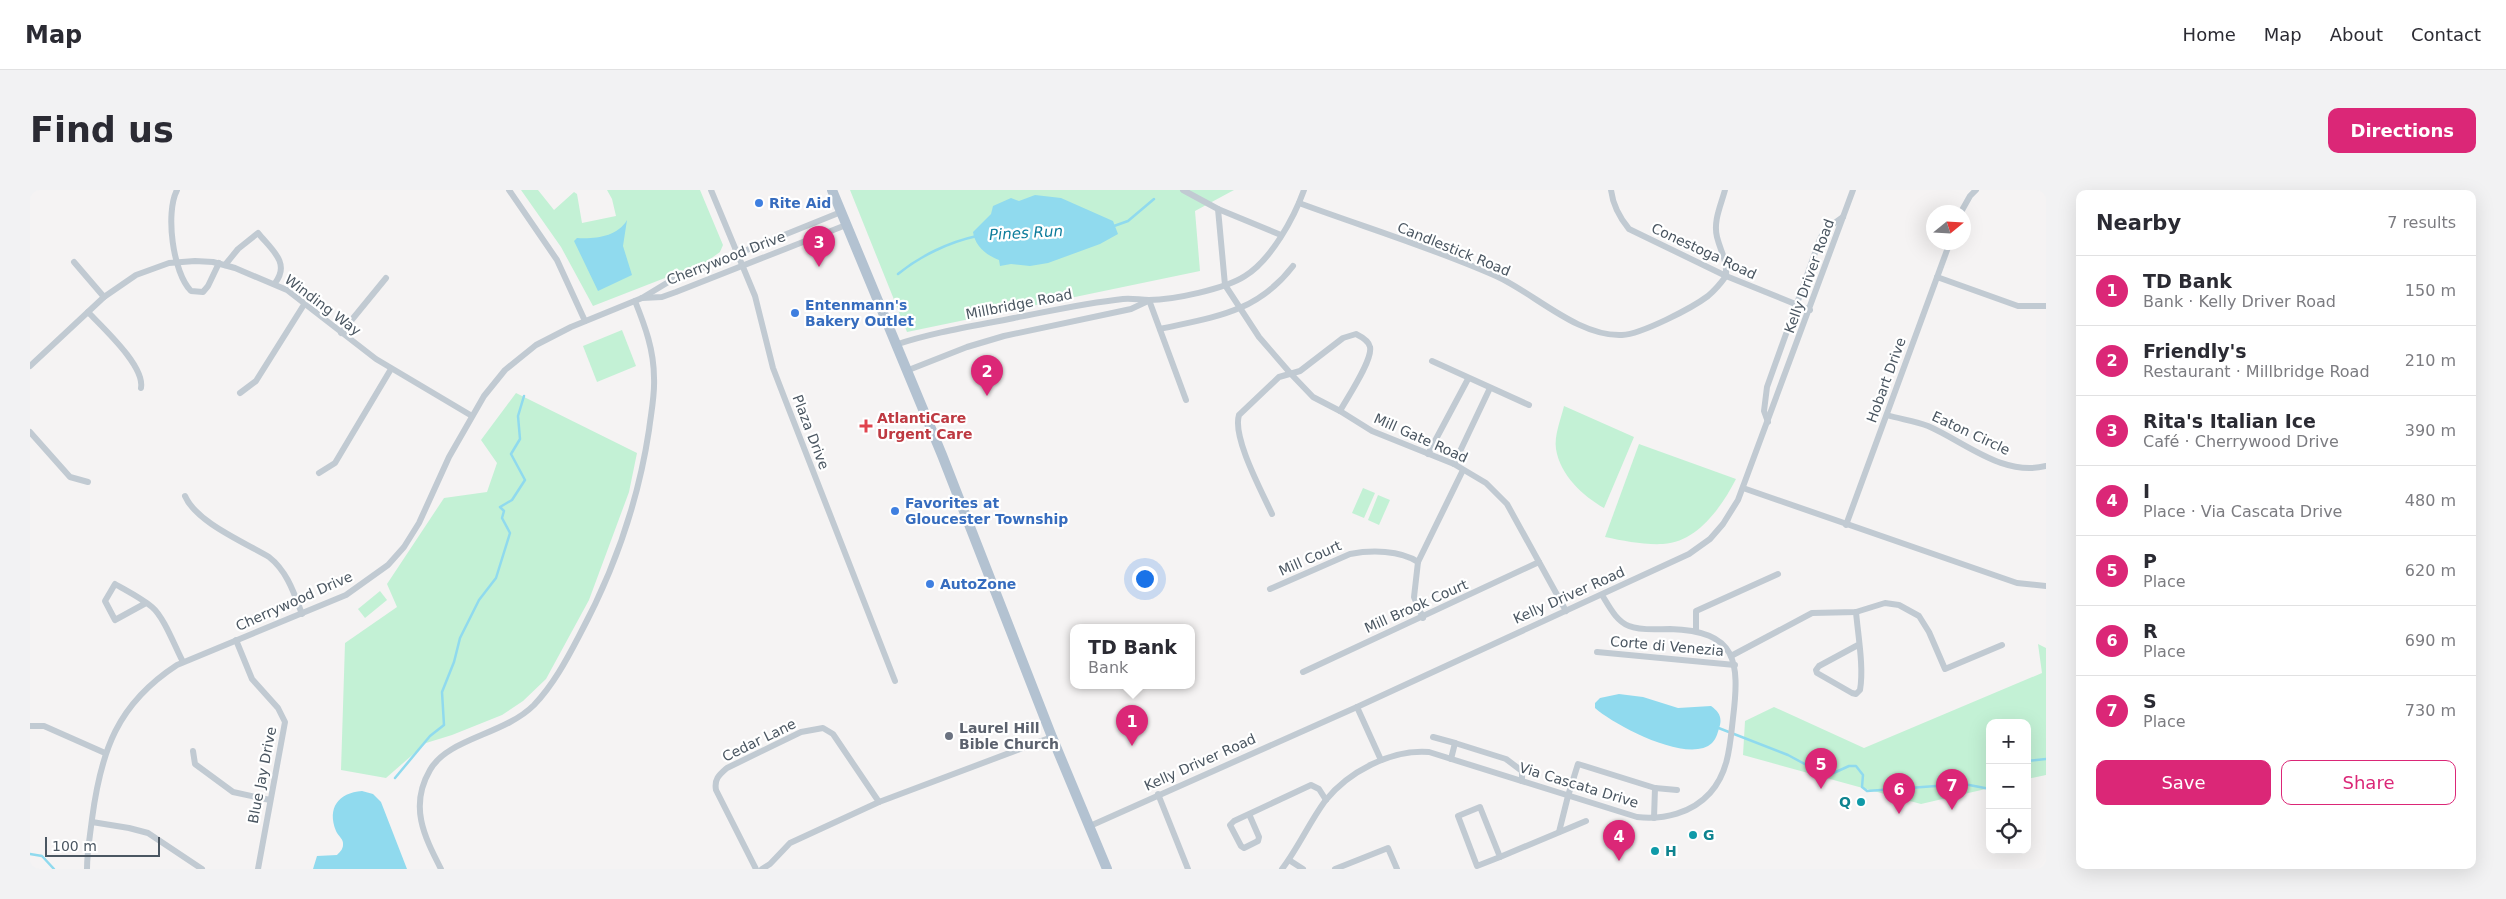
<!DOCTYPE html>
<meta charset="utf-8">
<style>
body{margin:0;font-family:"DejaVu Sans",sans-serif;background:#f2f2f3;color:#2b2b33}
.controls{position:absolute;right:15px;bottom:15px;display:grid;overflow:hidden;border-radius:10px;box-shadow:0 5px 20px #0002}
.controls button{width:45px;height:45px;display:grid;place-items:center;padding:0;border:0;border-bottom:1px solid #e1e1e2;background:#fff;color:#2b2b33;font:25px sans-serif}
.compass{position:absolute;left:1896px;top:15px;width:45px;height:45px;border-radius:50%;background:#fff;box-shadow:0 5px 20px #0002;rotate:72deg}
.scale{position:absolute;left:15px;bottom:12px;width:115px;box-sizing:border-box;padding-left:5px;border:2px solid #4a5661;border-top:0;font-size:14px;line-height:18px;white-space:nowrap;color:#4a5661;-webkit-text-stroke:4px #fff;paint-order:stroke}
.you{position:absolute;left:1114px;top:388px;width:18px;height:18px;margin:-12px;border:4px solid #fff;border-radius:50%;background:#1a73e8;box-shadow:0 0 0 8px #1a73e833}
.badge{display:grid;place-items:center;width:32px;height:32px;border-radius:50%;background:#db2777;color:#fff;font-size:16px;font-weight:700}
.pin{position:absolute;translate:-50% -41px;filter:drop-shadow(0 1px 2px #0008)}
.pin::after{content:'';position:absolute;top:26px;width:18px;height:15px;background:inherit;clip-path:polygon(0 0,100% 0,50% 100%)}
.popup{position:absolute;left:1040px;top:434px;width:125px;height:65px;box-sizing:border-box;display:grid;place-content:center;border-radius:10px;background:#fff;filter:drop-shadow(0 1px 4px #0005);font-size:16px;white-space:nowrap;color:#7c7c81}
.popup b{font-size:19px;color:#2b2b33}
.popup::after{content:'';position:absolute;left:50%;top:100%;margin-left:-10px;border:10px solid transparent;border-top-color:#fff}
.list{margin:0;padding:0;list-style:none}
h2{display:flex;justify-content:space-between;align-items:center;height:65px;margin:0;padding:0 20px;font-size:21px}
h2 small{font-size:16px;font-weight:400;color:#7c7c81}
.list li{display:grid;grid-template-columns:32px 1fr auto;gap:15px;align-items:center;box-sizing:border-box;height:70px;padding:0 20px;border-top:1px solid #e1e1e2}
.list b{display:block;font-size:19px;white-space:nowrap}
.list p{margin:0;font-size:16px;white-space:nowrap;color:#7c7c81}
.list em{font-size:16px;font-style:normal;color:#7c7c81}
.actions{display:flex;gap:10px;padding:15px 20px}
.actions a{flex:1;padding:11px 0;border:1px solid #db2777;border-radius:10px;text-align:center;font-size:18px;color:#db2777}
.actions .main{background:#db2777;color:#fff}
.icon{flex:none;width:28px;height:28px;fill:none;stroke:currentColor;stroke-width:2;stroke-linecap:round;stroke-linejoin:round}
.map{position:relative;flex:none;width:2016px;height:679px;overflow:hidden;border-radius:10px}
header{display:flex;align-items:center;gap:30px;box-sizing:border-box;height:70px;padding:0 25px;background:#fff;border-bottom:1px solid #e1e1e2}
header strong{font-size:24px}
nav{display:flex;gap:28px;margin-inline-start:auto;font-size:18px}
.intro{display:flex;align-items:center;justify-content:space-between;box-sizing:border-box;height:120px;padding:0 30px}
h1{margin:0;font-size:35px}
.button{padding:12px 22px;border-radius:10px;background:#db2777;color:#fff;font-size:18px;font-weight:700}
main{display:flex;gap:30px;padding:0 30px}
aside{flex:1;background:#fff;border-radius:10px;box-shadow:0 5px 20px #0002}
.map>svg:first-child{display:block}
.green{fill:#c3f1d5}
.water{fill:#90daee}
.lines{fill:none;stroke-linecap:round;stroke-linejoin:round}
.stream{stroke:#90daee;stroke-width:2.5}
.minor{stroke:#c1cad2;stroke-width:6}
.primary{stroke:#b3c2d1;stroke-width:10}
.shop-dot{fill:#3f7fe0;stroke:#fff;stroke-width:2}
.health-dot{fill:#e0444e;stroke:#fff;stroke-width:2}
.worship-dot{fill:#6b7280;stroke:#fff;stroke-width:2}
.culture-dot{fill:#0f9aa8;stroke:#fff;stroke-width:2}
.labels{text-anchor:middle;stroke-width:4.5;stroke-linejoin:round;paint-order:stroke}
.shop-label{font-size:14px;font-weight:bold;fill:#366cbe;stroke:#fff;text-anchor:start}
.street-label{font-size:14px;fill:#4a5661;stroke:#fff}
.health-label{font-size:14px;font-weight:bold;fill:#be3a42;stroke:#fff;text-anchor:start}
.worship-label{font-size:14px;font-weight:bold;fill:#5b616d;stroke:#fff;text-anchor:start}
.culture-label{font-size:14px;font-weight:bold;fill:#0d838f;stroke:#fff;text-anchor:start}
.water-label{font-size:15px;font-style:italic;fill:#0c7c9b;stroke:#fff}
</style>
<header>
<strong>Map</strong>
<nav><a>Home</a><a>Map</a><a>About</a><a>Contact</a></nav>
</header>
<div class="intro"><h1>Find us</h1><a class="button">Directions</a></div>
<main>
<div class="map">
<svg width="2016" height="679" viewBox="0 0 2016 679">
<rect width="100%" height="100%" fill="#f5f3f3"/>
<g class="green">
<path d="M491,0H508L524,20L544,2L547,4L552,33L586,26L582,9L577,0H670L693,55L690,62L676,72L563,116L531,57Z"/>
<path d="M820,0H1204L1165,21L1170,81L877,142Z"/>
<path d="M592,140L606,176L567,192L553,156Z"/>
<path d="M486,203L607,263L599,302L559,410L516,489L493,511L472,525L422,545L396,553L356,588L311,580L315,453L367,417L357,394L414,308L457,302L467,273L451,250Z"/>
<path d="M1534,216L1604,247L1574,318C1553,306 1530,285 1526,259C1524,245 1531,229 1534,216Z"/>
<path d="M1609,254L1706,289C1692,316 1668,352 1633,354C1614,355 1594,351 1575,347Z"/>
<path d="M1333,298L1345,303L1334,328L1322,323Z"/>
<path d="M1348,305L1360,310L1349,335L1338,330Z"/>
<path d="M350,401L357,410L335,428L328,419Z"/>
<path d="M2008,454L2016,458V585L1997,589V533H1960V598L1891,614L1713,565L1715,531L1744,517L1834,558L2012,483Z"/>
</g>
<g class="water">
<path d="M1005,5L1031,8L1083,31L1088,44L1070,54L1018,73L1000,76L981,74L970,76L969,70C956,65 945,56 943,42L961,24L963,16L981,8L989,11Z"/>
<path d="M597,30L593,56L602,85L568,101L544,51L547,48C565,49 587,47 597,30Z"/>
<path d="M1589,504L1613,507L1648,518L1681,516C1688,521 1692,526 1690,535C1688,541 1687,548 1682,553C1659,575 1584,535 1565,518V513L1570,508Z"/>
<path d="M332,601L343,604L351,612L377,679H283L287,666L307,665C310,662 313,659 313,655C314,649 308,646 306,641C297,618 308,603 332,601Z"/>
</g>
<g class="lines">
<g class="stream">
<path d="M1084,36L1098,31L1124,9"/>
<path d="M868,84C890,66 919,52 947,46"/>
<path d="M1686,537L1758,565L1797,586L1819,576H1826L1833,585L1832,597L1837,601L1934,594L1960,599"/>
<path d="M1997,571L2016,569"/>
<path d="M365,588L400,546L414,535L412,502L424,472L430,448L449,410L466,388L480,343L472,328L474,321L470,317L482,310L495,290L481,264L490,249L488,226L494,206"/>
<path d="M0,664L12,666L24,679"/>
</g>
<g class="minor">
<path d="M147,0C135,23 143,83 161,101L173,102L178,96L189,73"/>
<path d="M479,0L527,70L555,131"/>
<path d="M681,0L725,106L743,178L758,217L865,491"/>
<path d="M1153,0L1188,19L1251,45"/>
<path d="M1581,0C1583,16 1589,27 1599,39L1696,86L1780,120"/>
<path d="M1269,13C1334,37 1403,58 1466,86C1504,103 1548,147 1592,145C1612,144 1662,118 1678,106C1685,100 1691,93 1696,86C1697,69 1691,63 1687,47C1683,31 1691,15 1695,0"/>
<path d="M1188,19L1195,95L1229,147L1261,184L1283,207L1310,221L1342,241L1424,274L1456,293L1477,314L1536,421"/>
<path d="M1931,22L1940,6L1946,0"/>
<path d="M44,72L74,107"/>
<path d="M195,75L208,59L228,43C241,59 261,73 245,93"/>
<path d="M1907,87L1988,116H2016"/>
<path d="M612,108L632,107L646,102L816,35"/>
<path d="M1119,110L1156,210"/>
<path d="M58,122C73,138 115,176 111,198"/>
<path d="M1130,139C1184,127 1227,123 1263,76"/>
<path d="M311,143L356,88"/>
<path d="M865,155C904,142 944,136 984,128C1020,121 1056,113 1093,109C1102,108 1110,110 1119,110C1143,110 1195,99 1215,86C1241,70 1264,28 1274,0"/>
<path d="M1402,171L1499,215"/>
<path d="M0,176L74,107L106,85L139,73L165,71L183,72L205,78L257,100L346,169L442,226"/>
<path d="M876,181L937,157L974,146L1101,119L1118,111"/>
<path d="M210,203L226,191L275,113"/>
<path d="M1857,225C1870,229 1885,231 1898,236C1935,252 1973,287 2016,276"/>
<path d="M1738,232L1734,221L1737,197L1790,49L1795,40L1813,27"/>
<path d="M0,242L40,287L58,292"/>
<path d="M1398,264L1438,189"/>
<path d="M1424,274L1460,198"/>
<path d="M289,283L305,273L361,179"/>
<path d="M1713,298L1987,393L2016,396"/>
<path d="M155,306C166,332 214,352 239,367C257,381 264,403 272,424"/>
<path d="M1242,324C1232,302 1202,247 1209,225L1249,187L1270,181L1313,148L1326,144C1332,147 1339,151 1340,157C1343,170 1317,208 1310,221"/>
<path d="M1816,335L1920,52"/>
<path d="M1240,399L1320,364C1341,360 1370,360 1388,372"/>
<path d="M116,413L85,430L75,411L85,394C97,401 111,408 122,417C134,427 145,457 153,472"/>
<path d="M1826,422C1828,445 1834,478 1830,500L1826,504L1822,503L1787,483L1786,480L1789,476L1828,455"/>
<path d="M1393,428L1384,407L1388,372L1433,280"/>
<path d="M1666,441V421L1748,384"/>
<path d="M206,450L222,489L248,518L255,532L228,679"/>
<path d="M1567,462L1705,475"/>
<path d="M1701,466L1782,423L1826,422L1855,413L1869,415L1889,426L1899,442L1915,479L1972,455"/>
<path d="M1273,482L1509,372"/>
<path d="M1327,517L1351,570"/>
<path d="M0,536H14L75,563"/>
<path d="M1403,547L1425,553"/>
<path d="M163,561L165,574L203,602L240,610"/>
<path d="M1421,569L1425,553L1476,569L1492,581V591"/>
<path d="M1128,604L1158,679"/>
<path d="M849,612L1022,547"/>
<path d="M1450,617L1470,667L1447,676L1428,626Z"/>
<path d="M1219,624L1229,647L1228,651L1214,658L1211,656L1200,635L1204,631L1281,595L1289,599L1296,610"/>
<path d="M1624,628L1625,598"/>
<path d="M62,632L99,638L118,643L172,679"/>
<path d="M1060,636L1327,517L1659,364L1680,349L1693,334L1708,310L1823,0"/>
<path d="M1529,642L1538,606L1548,574L1625,598L1647,600"/>
<path d="M1470,667L1556,631"/>
<path d="M1259,670L1273,679"/>
<path d="M57,679C57,662 60,646 62,629C71,561 87,514 147,475L316,405L358,375L374,357L389,333L419,267L454,206L475,180L506,155L541,137L612,108L640,91L811,22"/>
<path d="M411,679C394,646 379,616 400,580C418,548 474,545 504,515C523,495 536,471 549,446C584,381 608,313 619,240C621,223 625,205 624,188C624,160 615,136 605,111"/>
<path d="M726,679L686,600C684,589 689,585 697,578L771,542L793,538L803,544L849,612L760,653L740,674L732,679"/>
<path d="M1252,679C1268,658 1279,633 1295,611C1318,582 1361,559 1399,562L1607,627C1634,630 1662,623 1680,603C1699,582 1700,554 1703,528C1710,471 1707,441 1640,439C1628,439 1611,441 1599,436C1586,431 1579,416 1572,405"/>
<path d="M1305,679L1358,658L1367,679"/>
</g>
<path class="primary" d="M802,0L912,265L1022,547L1077,679"/>
</g>
<g class="shop-dot">
<circle cx="729" cy="13" r="5"/>
<circle cx="765" cy="123" r="5"/>
<circle cx="865" cy="321" r="5"/>
<circle cx="900" cy="394" r="5"/>
</g>
<path class="health-dot" d="M833.5 228.5h5v5h5v5h-5v5h-5v-5h-5v-5h5z"/>
<circle class="worship-dot" cx="919" cy="546" r="5"/>
<g class="culture-dot">
<circle cx="1831" cy="612" r="5"/>
<circle cx="1663" cy="645" r="5"/>
<circle cx="1625" cy="661" r="5"/>
</g>
<g class="labels">
<g class="shop-label">
<text x="739" y="18">Rite Aid</text>
<text x="775" y="120">Entenmann's<tspan x="775" dy="16">Bakery Outlet</tspan></text>
<text x="875" y="318">Favorites at<tspan x="875" dy="16">Gloucester Township</tspan></text>
<text x="910" y="399">AutoZone</text>
</g>
<g class="street-label">
<text transform="translate(1424 59) rotate(22)" y="5">Candlestick Road</text>
<text transform="translate(1674 61) rotate(25)" y="5">Conestoga Road</text>
<text transform="translate(696 68) rotate(-21)" y="5">Cherrywood Drive</text>
<text transform="translate(1779 86) rotate(-70)" y="5">Kelly Driver Road</text>
<text transform="translate(989 114) rotate(-11)" y="5">Millbridge Road</text>
<text transform="translate(293 115) rotate(37)" y="5">Winding Way</text>
<text transform="translate(1856 190) rotate(-70)" y="5">Hobart Drive</text>
<text transform="translate(781 242) rotate(69)" y="5">Plaza Drive</text>
<text transform="translate(1941 243) rotate(25)" y="5">Eaton Circle</text>
<text transform="translate(1391 248) rotate(24)" y="5">Mill Gate Road</text>
<text transform="translate(1280 368) rotate(-24)" y="5">Mill Court</text>
<text transform="translate(1539 405) rotate(-24)" y="5">Kelly Driver Road</text>
<text transform="translate(264 411) rotate(-24)" y="5">Cherrywood Drive</text>
<text transform="translate(1386 416) rotate(-24)" y="5">Mill Brook Court</text>
<text transform="translate(1637 456) rotate(5)" y="5">Corte di Venezia</text>
<text transform="translate(729 550) rotate(-26)" y="5">Cedar Lane</text>
<text transform="translate(1170 572) rotate(-24)" y="5">Kelly Driver Road</text>
<text transform="translate(232 585) rotate(-79)" y="5">Blue Jay Drive</text>
<text transform="translate(1549 595) rotate(17)" y="5">Via Cascata Drive</text>
</g>
<g class="health-label">
<text x="847" y="233">AtlantiCare<tspan x="847" dy="16">Urgent Care</tspan></text>
</g>
<g class="worship-label">
<text x="929" y="543">Laurel Hill<tspan x="929" dy="16">Bible Church</tspan></text>
</g>
<g class="culture-label">
<text x="1821" y="617" text-anchor="end">Q</text>
<text x="1673" y="650">G</text>
<text x="1635" y="666">H</text>
</g>
<g class="water-label">
<text transform="translate(996 43) rotate(-3)" y="5">Pines Run</text>
</g>
</g>
</svg>
<div class="controls">
<button>+</button>
<button>−</button>
<button><svg class="icon" aria-label="locate" viewBox="0 0 24 24"><circle cx="12" cy="12" r="6"/><path d="M12 2v4M12 18v4M2 12h4M18 12h4"/></svg></button>
</div>
<svg class="compass" viewBox="-18 -18 36 36"><path d="M0-13l5 13h-10z" fill="#e53935"/><path d="M0 13l5-13h-10z" fill="#7c7c81"/></svg>
<div class="scale">100 m</div>
<div class="you"></div>
<div class="pin badge" style="left:1102px;top:556px">1</div>
<div class="popup"><b>TD Bank</b>Bank</div>
<div class="pin badge" style="left:957px;top:206px">2</div>
<div class="pin badge" style="left:789px;top:77px">3</div>
<div class="pin badge" style="left:1589px;top:671px">4</div>
<div class="pin badge" style="left:1791px;top:599px">5</div>
<div class="pin badge" style="left:1869px;top:624px">6</div>
<div class="pin badge" style="left:1922px;top:620px">7</div>
</div>
<aside>
<h2>Nearby<small>7 results</small></h2>
<ul class="list">
<li><span class="badge">1</span><div><b>TD Bank</b><p>Bank · Kelly Driver Road</p></div><em>150 m</em></li>
<li><span class="badge">2</span><div><b>Friendly's</b><p>Restaurant · Millbridge Road</p></div><em>210 m</em></li>
<li><span class="badge">3</span><div><b>Rita's Italian Ice</b><p>Café · Cherrywood Drive</p></div><em>390 m</em></li>
<li><span class="badge">4</span><div><b>I</b><p>Place · Via Cascata Drive</p></div><em>480 m</em></li>
<li><span class="badge">5</span><div><b>P</b><p>Place</p></div><em>620 m</em></li>
<li><span class="badge">6</span><div><b>R</b><p>Place</p></div><em>690 m</em></li>
<li><span class="badge">7</span><div><b>S</b><p>Place</p></div><em>730 m</em></li>
</ul>
<div class="actions"><a class="main">Save</a><a>Share</a></div>
</aside>
</main>
